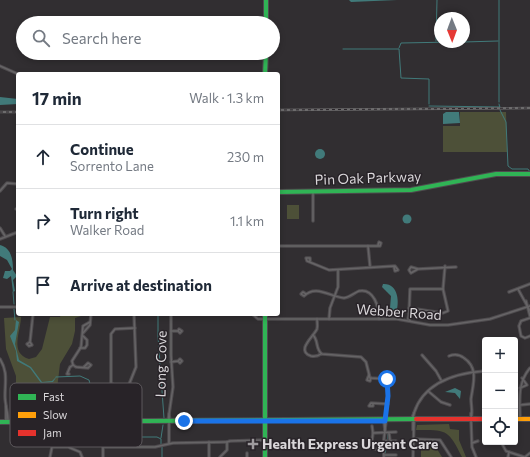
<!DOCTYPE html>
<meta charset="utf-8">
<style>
body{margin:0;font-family:Commissioner,sans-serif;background:#f2f2f3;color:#1f2937}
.controls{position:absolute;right:12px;bottom:12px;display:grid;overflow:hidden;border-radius:4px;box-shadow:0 2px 6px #0003}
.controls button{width:36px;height:36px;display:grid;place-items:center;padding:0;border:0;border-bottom:1px solid #e0e1e3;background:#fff;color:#1f2937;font:20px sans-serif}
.compass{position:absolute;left:434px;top:12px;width:36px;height:36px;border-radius:50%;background:#fff;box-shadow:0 2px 6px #0003;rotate:179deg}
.stop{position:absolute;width:12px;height:12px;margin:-9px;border:3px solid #1a73e8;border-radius:50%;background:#fff}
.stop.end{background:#1a73e8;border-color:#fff;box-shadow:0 1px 4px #0008}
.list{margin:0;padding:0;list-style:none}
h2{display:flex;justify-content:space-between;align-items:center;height:52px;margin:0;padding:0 16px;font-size:17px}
h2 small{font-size:13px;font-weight:400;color:#747a83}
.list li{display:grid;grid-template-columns:26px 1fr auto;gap:12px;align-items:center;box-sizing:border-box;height:64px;padding:0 16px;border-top:1px solid #e0e1e3}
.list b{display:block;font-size:15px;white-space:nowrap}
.list p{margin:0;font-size:13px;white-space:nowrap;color:#747a83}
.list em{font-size:13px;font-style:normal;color:#747a83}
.icon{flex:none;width:22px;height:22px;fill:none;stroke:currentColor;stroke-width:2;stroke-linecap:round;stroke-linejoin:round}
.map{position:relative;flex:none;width:530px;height:457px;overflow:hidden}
.search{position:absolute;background:#fff;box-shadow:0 2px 6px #0003;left:16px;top:16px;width:264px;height:44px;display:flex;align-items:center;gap:10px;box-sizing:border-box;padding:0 14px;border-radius:22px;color:#747a83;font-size:15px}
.panel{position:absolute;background:#fff;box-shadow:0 2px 6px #0003;left:16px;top:72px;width:264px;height:244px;border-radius:4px}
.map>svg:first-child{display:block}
.green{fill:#4d5038}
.water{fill:#417a7a}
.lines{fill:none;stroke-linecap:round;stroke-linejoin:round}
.stream{stroke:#417a7a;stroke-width:1}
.street-casing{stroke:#4f4c4f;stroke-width:3.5}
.fast-casing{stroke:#4f4c4f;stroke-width:6}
.slow-casing{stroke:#4f4c4f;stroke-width:6}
.jam-casing{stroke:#4f4c4f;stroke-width:6}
.street{stroke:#666466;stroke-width:1.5}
.fast{stroke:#30b455;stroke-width:4}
.slow{stroke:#ff9f0a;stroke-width:4}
.jam{stroke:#e5322d;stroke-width:4}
.rail-casing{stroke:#6d6c6d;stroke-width:2.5}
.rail{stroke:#282328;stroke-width:1;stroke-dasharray:3;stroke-linecap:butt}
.route{stroke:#1a73e8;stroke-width:5}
.poi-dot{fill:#9e9b9e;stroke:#282328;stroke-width:1.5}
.labels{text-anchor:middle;stroke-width:3;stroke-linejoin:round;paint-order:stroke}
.street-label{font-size:14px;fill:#d9d6d9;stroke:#282328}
.poi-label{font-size:14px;font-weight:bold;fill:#d9d6d9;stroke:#282328;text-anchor:start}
.key{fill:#282328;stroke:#5d595d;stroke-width:1}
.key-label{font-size:11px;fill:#d9d6d9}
</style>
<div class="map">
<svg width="530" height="457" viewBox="0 0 530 457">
<rect width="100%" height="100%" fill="#312e31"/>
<g class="green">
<path d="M460,112H506L507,152H443V126H460Z"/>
<rect x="287" y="205" width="12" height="14"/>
<path d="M61,314H87L75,318V331L72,344L60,364L57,389L47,397V421H19L18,400L16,391V376L6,349L4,318L21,317C21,331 9,353 29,359L36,357L42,349L50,317H60Z"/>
<path d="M449,424L450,429L459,430V440L466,457H462C448,429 447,430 416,430L417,425Z"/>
<path d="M427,447L437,449L442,457H421V450Z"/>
</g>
<g class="water">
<path d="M349,0H397L351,2Z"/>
<path d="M0,97L18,99V104L0,105Z"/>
<path d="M446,112H459L460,123L443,124V114Z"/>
<circle cx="320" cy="154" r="5"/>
<circle cx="407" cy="219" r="4.5"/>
<path d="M0,245C12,248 13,261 13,270L17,276L13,280L15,291L13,292L11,276L7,279L3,278L5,271H10L12,269L7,260L0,256Z"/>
<path d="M383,284C398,283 400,302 396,313L390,308L391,296L382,287Z"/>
<path d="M16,320L19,322L15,344L19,360L31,367L42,382L52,381L57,376L53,382L41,383L30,368L17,361L16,351L10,336L15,330Z"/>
<path d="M455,388L461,391L460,399L455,393L445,392Z"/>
</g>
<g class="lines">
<g class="stream">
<path d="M499,0V102"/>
<path d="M436,41L437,0"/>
<path d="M464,42L498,41"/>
<path d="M399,48L401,43L453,42"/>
<path d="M343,49H399L401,78L429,79V104"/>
<path d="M499,104L500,108"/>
<path d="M429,106L500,107"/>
<path d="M500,110L506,122L508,166L512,169H528L530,172"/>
<path d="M13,292L14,304"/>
<path d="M14,309L15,320"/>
<path d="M158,314V336L164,418"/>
<path d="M56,377L80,376L89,380L91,388L90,419"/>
<path d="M93,424L94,434L102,437"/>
<path d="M388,433V439"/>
<path d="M105,437H157L161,439V444"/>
<path d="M161,438L163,425"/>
<path d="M162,447V457"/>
<path d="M385,454L387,442"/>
</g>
<defs>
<g id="street">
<path d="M0,66L18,74"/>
<path d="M0,191L7,183L18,184"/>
<path d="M313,192V221"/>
<path d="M16,209H18"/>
<path d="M0,228L5,236"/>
<path d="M0,239L18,232"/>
<path d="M278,246H380L381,243L379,242L378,245"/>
<path d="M368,246L370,266"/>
<path d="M310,261V258H306L307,261L329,270L395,266L398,270L395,271L394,267"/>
<path d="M418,269L411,267L409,270L411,273L418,269L456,267"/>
<path d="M518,289L530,311"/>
<path d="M509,292L530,284"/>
<path d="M306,294L303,292L301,294L304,296C316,284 330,297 344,298C350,297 354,293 359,291C374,288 379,307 379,319"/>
<path d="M526,301L530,316"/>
<path d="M0,307H18"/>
<path d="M409,308L443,313L448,311L443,289L445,266"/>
<path d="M252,314L258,319H397L430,325H448L490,319L530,306"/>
<path d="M409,314L410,289H443"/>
<path d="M530,318L521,321L519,326L521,336L525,338L530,336"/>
<path d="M317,319C317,322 318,326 317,329C314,336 295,351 311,356C315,357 318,356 321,354"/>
<path d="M329,319L330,308L338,287V270"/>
<path d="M408,319L409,314L410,321"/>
<path d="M171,331H178L180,333L182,331L179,329L178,331"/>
<path d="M83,333L90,325L91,314"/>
<path d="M313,335C319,341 315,349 322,354L361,357L366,362L370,378L388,379V399L385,419"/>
<path d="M30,342L32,345L29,346L27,344L30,342L33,314"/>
<path d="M80,348H85L87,345V340L83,336"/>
<path d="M422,355L436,371L441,380"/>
<path d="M449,356C454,354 459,354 464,358C479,368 473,384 471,399C471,405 473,413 471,418V413"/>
<path d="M0,359C8,372 5,381 5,396C5,405 8,412 8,421"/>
<path d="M171,362L178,361L180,359L182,361L180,363L178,361"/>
<path d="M84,367L88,363L91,365L88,368L76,367L73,365L72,361L81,347L83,326L90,322"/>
<path d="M69,374H67L70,367L73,365"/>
<path d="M369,375L367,380L370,381L371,378"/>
<path d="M385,378L389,376L388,380"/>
<path d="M520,388L527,385L522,378"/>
<path d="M428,391L441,402L450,405"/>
<path d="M124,393L111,383V334L115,329L135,328"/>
<path d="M373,404V406H369L371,403L388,404"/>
<path d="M520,405L530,404"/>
<path d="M414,413C424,382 456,373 485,371"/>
<path d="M169,414L170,421"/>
<path d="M412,418L414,413L413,419"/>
<path d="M520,419C520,401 517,383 530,368"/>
<path d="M66,420V415L81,407L79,390C76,386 73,385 68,386L67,389L70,391L76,387"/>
<path d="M471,420L472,447L476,457"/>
<path d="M168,421L173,387L171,355V314"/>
<path d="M169,421V443"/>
<path d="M384,421L385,431"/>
<path d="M6,422V406"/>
<path d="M67,422V446"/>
<path d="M118,422V402L128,387L136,367L134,314"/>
<path d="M372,426L373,433"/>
<path d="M389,433L390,441"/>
<path d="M413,439L440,440L451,457"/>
<path d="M384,441H396"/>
<path d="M209,442V457"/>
<path d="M501,442L506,451L524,457"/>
<path d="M472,443L478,441"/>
<path d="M103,447H155L173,443L227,442"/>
<path d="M383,451L371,448L373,433L396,432"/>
<path d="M384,455H396"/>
<path d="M50,457L52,447H68L80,452L82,457"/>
<path d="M103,457V422"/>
<path d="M220,457L227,450V442L230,441L265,440"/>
<path d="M247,457V453"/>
<path d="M384,457L383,447L386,421"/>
<path d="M413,457L414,422H413V430"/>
<path d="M508,457L509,452"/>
<path d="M525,457L530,453"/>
</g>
<g id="fast">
<path d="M266,0V23"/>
<path d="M265,74L266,53"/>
<path d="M278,192L411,190L496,174H530"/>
<path d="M265,314V457"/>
<path d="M0,422L416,419"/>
</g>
<path id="slow" d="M515,419H530"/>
<path id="jam" d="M416,419H485"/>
</defs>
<use href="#street" class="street-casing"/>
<use href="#fast" class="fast-casing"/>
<use href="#slow" class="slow-casing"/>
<use href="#jam" class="jam-casing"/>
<use href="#street" class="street"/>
<use href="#fast" class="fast"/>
<use href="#slow" class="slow"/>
<use href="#jam" class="jam"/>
<defs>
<g id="rail">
<path d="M278,110L530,108"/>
<path d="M0,112H18"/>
</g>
</defs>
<use href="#rail" class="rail-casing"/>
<use href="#rail" class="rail"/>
</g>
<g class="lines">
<path class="route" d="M184,421H385L388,396L387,379"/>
</g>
<path class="poi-dot" d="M251 438h4v4h4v4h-4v4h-4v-4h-4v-4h4z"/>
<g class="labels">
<g class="street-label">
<text transform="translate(368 178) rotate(-2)" y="5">Pin Oak Parkway</text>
<text transform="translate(399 312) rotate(4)" y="5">Webber Road</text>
<text transform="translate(161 364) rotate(-89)" y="5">Long Cove</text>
</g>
<g class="poi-label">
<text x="262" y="449">Health Express Urgent Care</text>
</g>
</g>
<rect x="10" y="383" width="132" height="64" rx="6" class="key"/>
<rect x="18" y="394" width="18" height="6" fill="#30b455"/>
<rect x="18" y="412" width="18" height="6" fill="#ff9f0a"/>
<rect x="18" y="430" width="18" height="6" fill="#e5322d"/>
<g class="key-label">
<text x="43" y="401">Fast</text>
<text x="43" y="419">Slow</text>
<text x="43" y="437">Jam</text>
</g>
</svg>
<div class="controls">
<button>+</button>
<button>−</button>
<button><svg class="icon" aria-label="locate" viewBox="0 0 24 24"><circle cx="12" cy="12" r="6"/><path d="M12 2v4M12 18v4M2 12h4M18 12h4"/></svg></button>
</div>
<svg class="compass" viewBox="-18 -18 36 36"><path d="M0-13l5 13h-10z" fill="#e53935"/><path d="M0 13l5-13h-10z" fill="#747a83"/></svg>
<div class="stop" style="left:387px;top:379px"></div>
<div class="stop end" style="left:184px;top:421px"></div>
<div class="search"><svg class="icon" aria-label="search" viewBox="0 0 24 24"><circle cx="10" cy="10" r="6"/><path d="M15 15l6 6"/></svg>Search here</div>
<section class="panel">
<h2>17 min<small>Walk · 1.3 km</small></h2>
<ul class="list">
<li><svg class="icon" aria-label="ahead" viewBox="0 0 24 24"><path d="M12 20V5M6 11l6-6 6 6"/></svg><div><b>Continue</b><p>Sorrento Lane</p></div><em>230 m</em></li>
<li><svg class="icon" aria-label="right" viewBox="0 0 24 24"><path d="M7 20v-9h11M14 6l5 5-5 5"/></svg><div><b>Turn right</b><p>Walker Road</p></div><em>1.1 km</em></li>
<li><svg class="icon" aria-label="arrive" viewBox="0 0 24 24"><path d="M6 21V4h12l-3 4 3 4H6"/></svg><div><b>Arrive at destination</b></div></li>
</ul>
</section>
</div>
